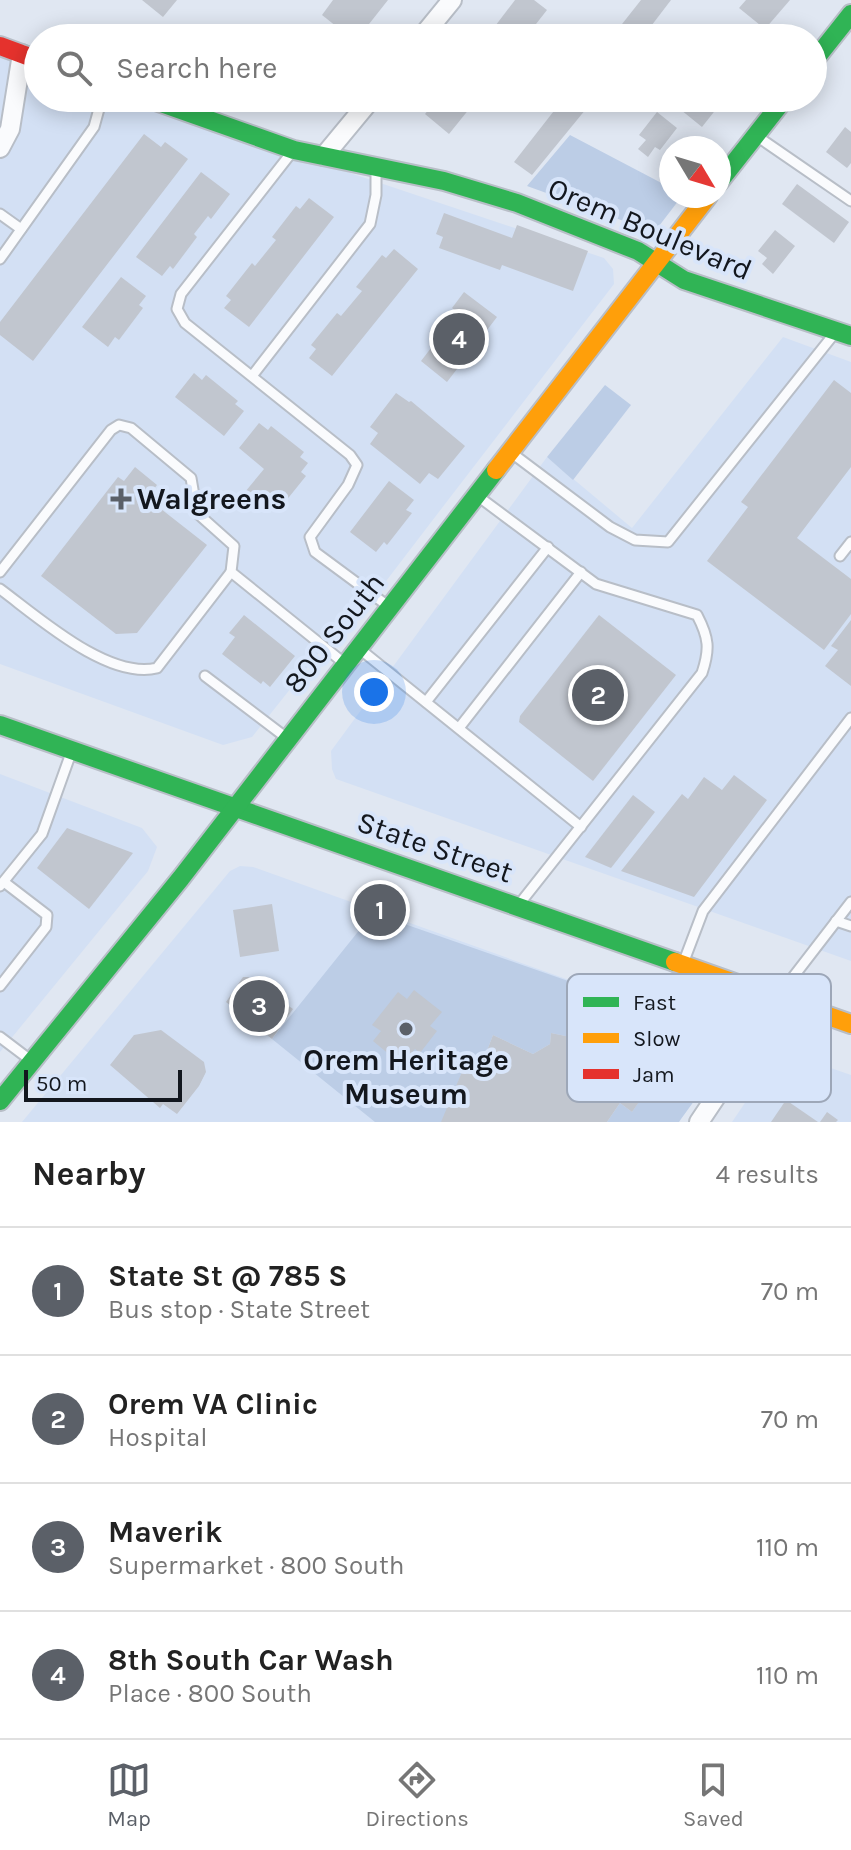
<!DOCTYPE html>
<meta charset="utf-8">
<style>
body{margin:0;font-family:Karla,sans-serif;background:#f2f2f2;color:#222}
.compass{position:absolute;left:659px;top:136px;width:72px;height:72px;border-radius:50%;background:#fff;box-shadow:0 4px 20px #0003;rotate:128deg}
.scale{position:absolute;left:24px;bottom:20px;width:158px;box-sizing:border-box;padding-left:8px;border:4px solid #13171e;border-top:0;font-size:22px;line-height:28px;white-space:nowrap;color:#13171e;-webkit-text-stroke:6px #d8e5fa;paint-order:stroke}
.you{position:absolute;left:374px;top:692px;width:28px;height:28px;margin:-20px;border:6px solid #fff;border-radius:50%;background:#1a73e8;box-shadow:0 0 0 12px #1a73e833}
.badge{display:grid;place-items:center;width:52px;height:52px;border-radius:50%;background:#5b6068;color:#fff;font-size:26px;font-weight:700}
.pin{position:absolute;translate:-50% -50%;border:4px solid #fff;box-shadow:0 2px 8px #0006}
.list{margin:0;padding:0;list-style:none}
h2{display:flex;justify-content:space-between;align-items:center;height:104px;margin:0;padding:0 32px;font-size:34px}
h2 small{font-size:26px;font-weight:400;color:#767676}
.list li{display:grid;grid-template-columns:52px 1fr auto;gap:24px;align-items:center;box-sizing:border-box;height:128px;padding:0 32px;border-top:2px solid #e0e0e0}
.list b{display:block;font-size:30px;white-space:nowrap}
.list p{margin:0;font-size:26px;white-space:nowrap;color:#767676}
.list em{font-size:26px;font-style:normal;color:#767676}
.icon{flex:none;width:44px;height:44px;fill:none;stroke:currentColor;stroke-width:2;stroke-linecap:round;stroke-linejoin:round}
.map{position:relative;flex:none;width:851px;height:1122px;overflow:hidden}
.search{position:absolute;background:#fff;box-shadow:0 4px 20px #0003;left:24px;right:24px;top:24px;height:88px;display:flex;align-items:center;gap:20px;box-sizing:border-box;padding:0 28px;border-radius:44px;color:#767676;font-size:30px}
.sheet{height:616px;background:#fff}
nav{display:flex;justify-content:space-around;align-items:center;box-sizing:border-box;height:112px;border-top:2px solid #e0e0e0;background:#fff;font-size:22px;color:#767676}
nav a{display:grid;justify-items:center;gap:4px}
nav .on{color:#5b6068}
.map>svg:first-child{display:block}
.built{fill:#d3e0f4}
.green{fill:#bccde6}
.building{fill:#c1c6cf}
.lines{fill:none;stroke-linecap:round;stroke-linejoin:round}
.lane-casing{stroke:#b8bec7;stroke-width:13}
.street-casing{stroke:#b8bec7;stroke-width:22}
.fast-casing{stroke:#b8bec7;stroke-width:22}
.slow-casing{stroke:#b8bec7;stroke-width:22}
.jam-casing{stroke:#b8bec7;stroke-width:22}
.lane{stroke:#fafbfd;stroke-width:9}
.street{stroke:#fafbfd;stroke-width:18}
.fast{stroke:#30b455;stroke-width:18}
.slow{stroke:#ff9f0a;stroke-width:18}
.jam{stroke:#e5322d;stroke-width:18}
.poi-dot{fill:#5b6068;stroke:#d8e5fa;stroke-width:3}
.labels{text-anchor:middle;stroke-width:8;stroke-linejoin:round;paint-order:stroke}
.street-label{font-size:30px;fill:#13171e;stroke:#d8e5fa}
.poi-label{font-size:30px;font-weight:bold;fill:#13171e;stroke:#d8e5fa;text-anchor:start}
.key{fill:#d8e5fa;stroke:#9da7b8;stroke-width:2}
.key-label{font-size:22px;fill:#13171e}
</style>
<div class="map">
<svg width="851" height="1122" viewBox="0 0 851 1122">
<rect width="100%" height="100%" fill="#e0e7f2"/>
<g class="built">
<path d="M0,56L38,68V98H126L604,258L613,269L614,284L445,504L354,623L334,634L252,737L223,745L0,664Z"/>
<path d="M783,337L851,362V961L336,779L332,769L331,751L547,457L632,528Z"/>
<path d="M0,774L142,828L157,847L148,871L0,1052Z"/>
<path d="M240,866L253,867L709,1030L718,1040L713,1072L679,1122H22L230,871Z"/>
<path d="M793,1055L851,1075V1122H732L772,1063L781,1057Z"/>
</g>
<g class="green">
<path d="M570,135L671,188V196H682L659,226L643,228L527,186Z"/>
<path d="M605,385L631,405L573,480L547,457Z"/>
<path d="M373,913L709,1030C712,1033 716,1036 718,1040C728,1062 691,1104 679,1122H607L620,1103L632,1112L655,1078C623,1055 591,1040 551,1033L550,1044L533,1054L493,1035L483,1061L469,1055L442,1122H375L272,1039Z"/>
</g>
<g class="building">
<path d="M142,0H177L163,17Z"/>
<path d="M333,0H388L358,38H351L322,15Z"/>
<path d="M515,0H534L547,10L525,38H486Z"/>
<path d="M641,0H671L642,38H611Z"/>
<path d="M746,0H790L765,29L739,8Z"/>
<path d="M710,28L723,38H702Z"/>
<path d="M737,28L749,38H729Z"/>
<path d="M438,98H478L449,134L425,114Z"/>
<path d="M564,98H595L532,175L514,162Z"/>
<path d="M691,98H714L721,103L702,127L681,110Z"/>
<path d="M657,112L677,128L660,150L655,147L648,157L638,149L646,140L639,135Z"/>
<path d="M845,127L851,132V163L847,168L826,152Z"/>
<path d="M144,134L161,147L165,142L188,159L33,361L0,335V322Z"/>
<path d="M201,172L230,194L211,219L208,216L194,234L197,237L173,269L170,266L162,276L136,257Z"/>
<path d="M797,184L849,222L834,243L782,204Z"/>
<path d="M309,198L334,217L249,327L224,308L231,300L226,296L252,263L255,266L276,240L272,237L296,206L300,209Z"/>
<path d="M444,213L512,238L517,225L588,251L573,291L502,265L500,270L439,248L443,237L436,234Z"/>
<path d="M775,230L795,246L773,274L762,264L767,258L758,251Z"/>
<path d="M394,249L418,269L332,376L309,358L316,349L311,345L337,313L341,316L362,291L356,287L382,255L386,258Z"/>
<path d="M121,277L146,296L139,305L143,308L119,340L115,337L108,347L82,327Z"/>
<path d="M464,292L497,317L447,382L421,361L458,313L452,308Z"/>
<path d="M194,373L202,380L206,375L238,401L235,404L244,411L224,436L175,397Z"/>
<path d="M834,380L851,393V467L797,538L851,579V614L824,650L707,561L748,507L741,502Z"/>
<path d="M396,393L409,402L411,401L465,446L438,479L429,473L420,484L370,444L378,433L370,427Z"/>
<path d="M259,423L268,430L271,426L304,452L300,457L308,463L301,472L306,476L281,507L277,504L271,512L245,492L264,469L239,448Z"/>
<path d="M135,467L157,485L147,498L207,545L137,633L116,634L41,576L118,477L124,481Z"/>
<path d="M389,481L414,500L406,510L412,513L387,545L384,542L376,552L350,532Z"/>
<path d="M244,615L295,656L270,687L263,681L261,684L222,654L235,637L229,633Z"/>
<path d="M599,615L676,675L593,781L519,722L520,716Z"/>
<path d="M851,620V686L825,666L838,650L831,646Z"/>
<path d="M734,775L767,800L694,897L621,871L682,794L688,799L704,777L722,790Z"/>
<path d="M633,795L655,812L611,868L585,857Z"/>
<path d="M67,828L133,853L89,909L37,868Z"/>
<path d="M272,904L279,951L240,957L233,910Z"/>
<path d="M243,977H248L293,1009L272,1039L226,1002Z"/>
<path d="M414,990L442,1012L430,1026L437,1031L420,1053L415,1049L402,1065L373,1041L381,1031L372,1025L398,992L407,999Z"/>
<path d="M161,1030L204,1062L206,1072L199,1086L177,1114L163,1104L160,1108L110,1065L134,1035Z"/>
<path d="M551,1033L580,1039L628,1059L656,1078L632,1112L620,1103L607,1122H441L469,1055L483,1061L493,1035L533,1054L550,1044Z"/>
<path d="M786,1100L818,1122H771Z"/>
<path d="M827,1112L838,1120L836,1122H820Z"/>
</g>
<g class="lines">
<defs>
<g id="lane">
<path d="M758,137L851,201"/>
<path d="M292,152L181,294L177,309L185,323L350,455L357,465L348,485L310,537L315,552L388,606"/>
<path d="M0,214L21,229"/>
<path d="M0,259L94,127L102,98"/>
<path d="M252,376L370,224L376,195V171"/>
<path d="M513,454L610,527L635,540L668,542L834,334"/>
<path d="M479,497L596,584L697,615C709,638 710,649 702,673L521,902"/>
<path d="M840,556L851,542"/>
<path d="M0,572L111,430L119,425L131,428L191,478L197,513L234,546L231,572L344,663"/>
<path d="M0,589C38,617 108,680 157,668L231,572"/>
<path d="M361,650L581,827"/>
<path d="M205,676L288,739"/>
<path d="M426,702L548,547"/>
<path d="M459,728L581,572"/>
<path d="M0,886L42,834L71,753"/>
<path d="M836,921L851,926"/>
<path d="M684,961L703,911L851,718"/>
<path d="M0,986L46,927L47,915L4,882"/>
<path d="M780,994L851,902"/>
<path d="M0,1037L29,1059"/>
</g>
<g id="street">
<path d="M421,38L452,0"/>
<path d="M0,148L10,129L22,54"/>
<path d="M324,156L372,98"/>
<path d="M699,1122L760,1031L777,998"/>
</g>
<g id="fast">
<path d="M813,62L851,14"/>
<path d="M147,98L294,150L444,181L517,203L638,251L684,280L851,336"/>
<path d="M719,182L785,98"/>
<path d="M0,725L675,962"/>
<path d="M0,1101L181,878L496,470"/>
</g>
<g id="slow">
<path d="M496,470L708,196"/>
<path d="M675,962L851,1024"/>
</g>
<path id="jam" d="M0,46L38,60"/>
</defs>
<use href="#lane" class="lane-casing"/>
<use href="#street" class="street-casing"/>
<use href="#fast" class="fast-casing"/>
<use href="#slow" class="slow-casing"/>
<use href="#jam" class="jam-casing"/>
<use href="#lane" class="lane"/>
<use href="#street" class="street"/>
<use href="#fast" class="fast"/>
<use href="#slow" class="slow"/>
<use href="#jam" class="jam"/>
</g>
<g class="poi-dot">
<path d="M117 487h8v8h8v8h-8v8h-8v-8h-8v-8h8z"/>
<circle cx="406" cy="1029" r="8"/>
</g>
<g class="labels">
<g class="street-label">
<text transform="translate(650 229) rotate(23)" y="10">Orem Boulevard</text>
<text transform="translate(334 633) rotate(-52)" y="10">800 South</text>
<text transform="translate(435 847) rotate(19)" y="10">State Street</text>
</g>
<g class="poi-label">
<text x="137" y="509">Walgreens</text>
<text x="406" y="1070" text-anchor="middle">Orem Heritage<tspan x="406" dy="34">Museum</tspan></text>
</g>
</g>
<rect x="567" y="974" width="264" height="128" rx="12" class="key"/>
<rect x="583" y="997" width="36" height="10" fill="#30b455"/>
<rect x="583" y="1033" width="36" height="10" fill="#ff9f0a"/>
<rect x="583" y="1069" width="36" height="10" fill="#e5322d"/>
<g class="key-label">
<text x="633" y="1010">Fast</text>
<text x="633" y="1046">Slow</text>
<text x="633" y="1082">Jam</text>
</g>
</svg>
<svg class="compass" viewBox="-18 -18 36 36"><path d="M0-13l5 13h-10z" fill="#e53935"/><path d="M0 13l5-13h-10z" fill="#767676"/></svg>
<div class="scale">50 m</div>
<div class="you"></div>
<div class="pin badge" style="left:380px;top:910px">1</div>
<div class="pin badge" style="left:598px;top:695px">2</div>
<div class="pin badge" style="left:259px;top:1006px">3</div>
<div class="pin badge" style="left:459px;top:339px">4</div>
<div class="search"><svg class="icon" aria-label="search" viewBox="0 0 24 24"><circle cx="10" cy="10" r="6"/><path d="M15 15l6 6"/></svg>Search here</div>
</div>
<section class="sheet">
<h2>Nearby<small>4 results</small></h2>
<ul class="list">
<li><span class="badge">1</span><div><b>State St @ 785 S</b><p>Bus stop · State Street</p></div><em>70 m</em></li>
<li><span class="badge">2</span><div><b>Orem VA Clinic</b><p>Hospital</p></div><em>70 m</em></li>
<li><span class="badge">3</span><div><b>Maverik</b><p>Supermarket · 800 South</p></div><em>110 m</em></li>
<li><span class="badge">4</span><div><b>8th South Car Wash</b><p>Place · 800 South</p></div><em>110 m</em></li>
</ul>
</section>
<nav>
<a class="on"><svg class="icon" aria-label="map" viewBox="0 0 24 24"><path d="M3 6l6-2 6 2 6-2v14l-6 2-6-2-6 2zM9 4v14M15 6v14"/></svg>Map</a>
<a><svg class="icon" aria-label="directions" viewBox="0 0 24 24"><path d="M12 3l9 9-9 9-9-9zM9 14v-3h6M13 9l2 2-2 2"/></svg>Directions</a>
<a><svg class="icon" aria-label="saved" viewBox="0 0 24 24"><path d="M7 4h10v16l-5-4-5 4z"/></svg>Saved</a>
</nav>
